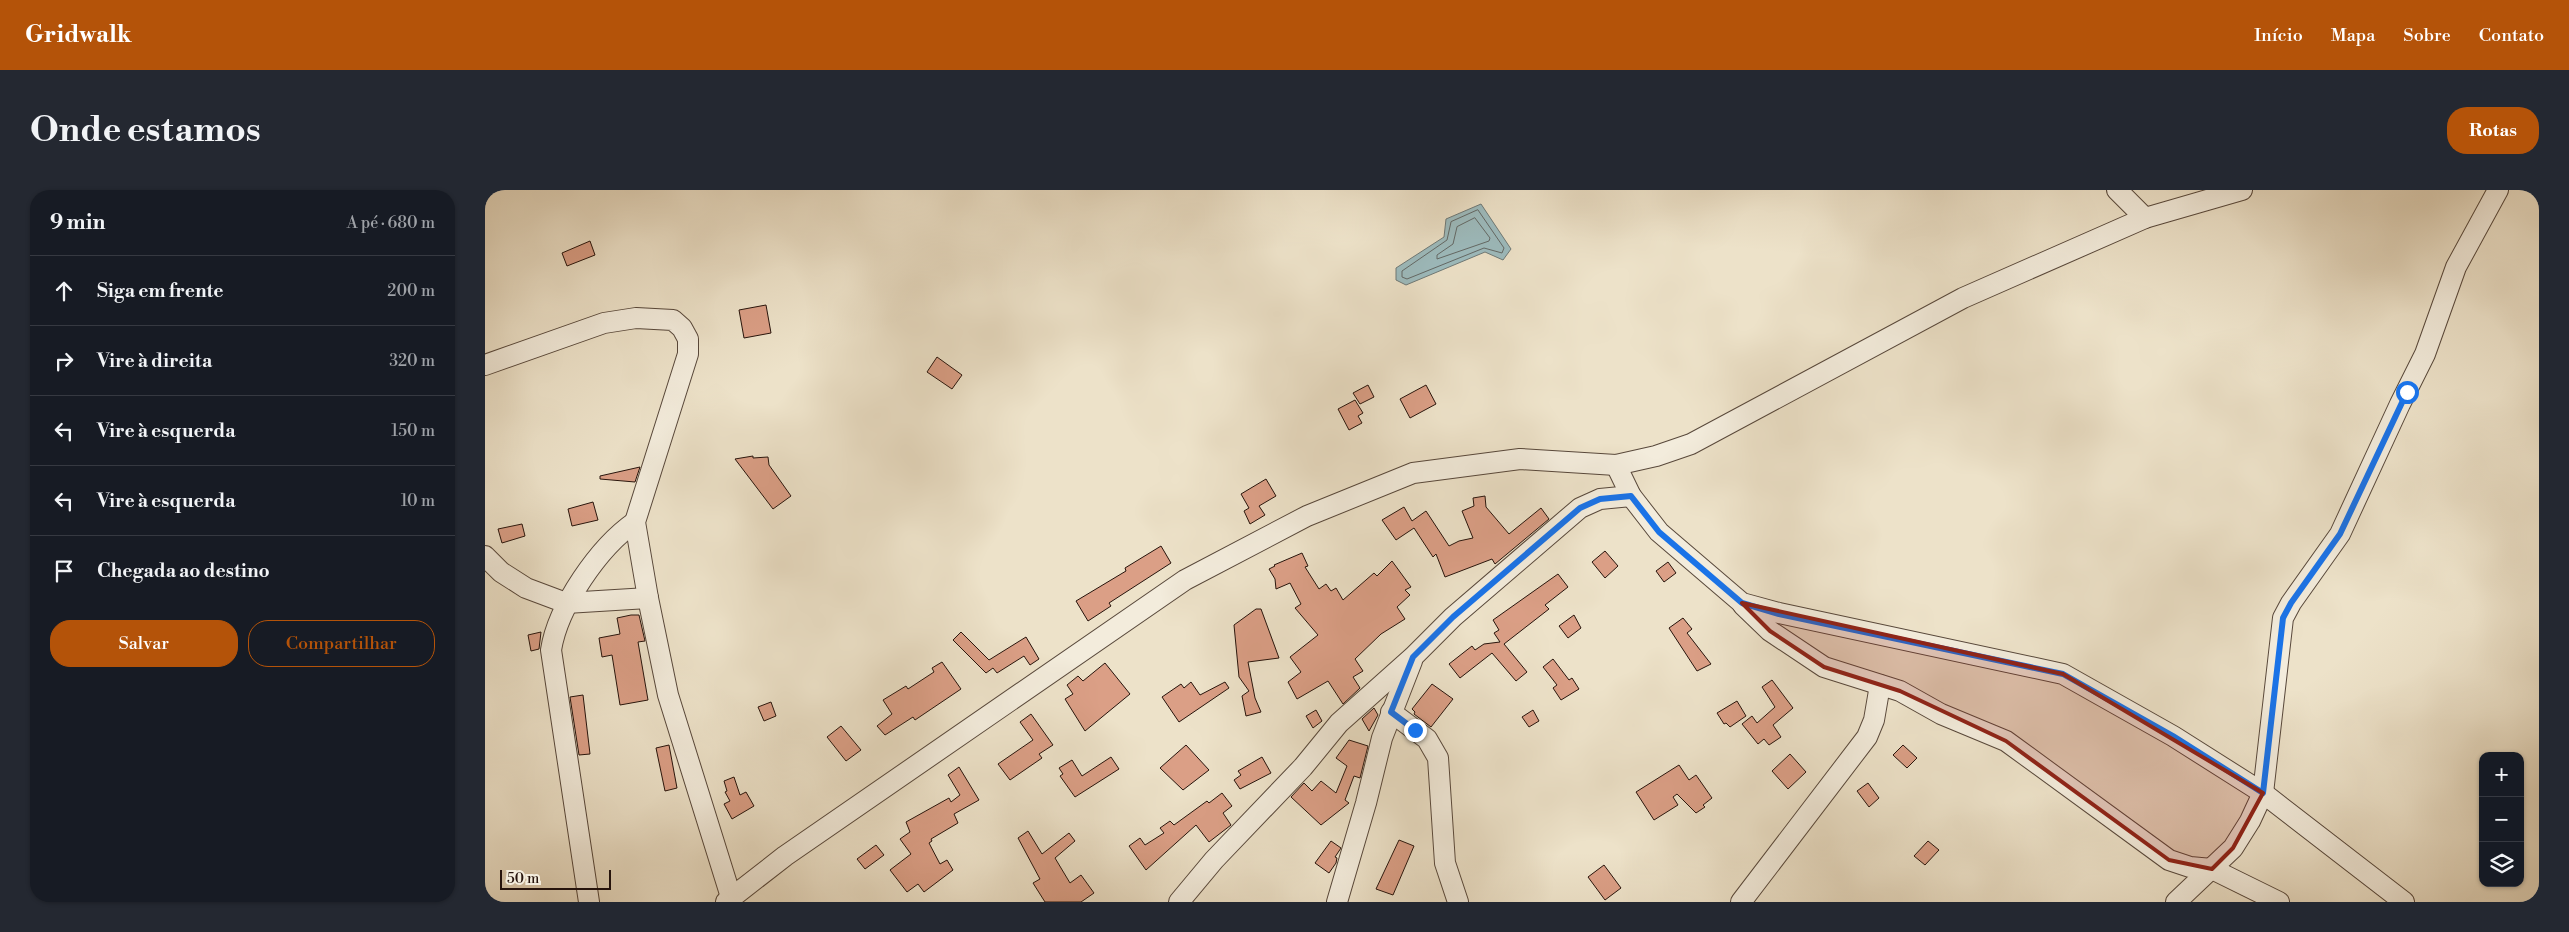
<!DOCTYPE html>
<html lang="pt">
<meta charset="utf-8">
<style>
body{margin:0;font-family:"Libre Bodoni",serif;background:#242831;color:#f1f3f6}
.controls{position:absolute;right:15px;bottom:15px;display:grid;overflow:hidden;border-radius:10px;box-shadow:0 1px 4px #0004}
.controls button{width:45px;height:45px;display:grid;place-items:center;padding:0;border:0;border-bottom:1px solid #363941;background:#171b24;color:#f1f3f6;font:25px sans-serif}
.scale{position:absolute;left:15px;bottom:12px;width:111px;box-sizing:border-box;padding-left:5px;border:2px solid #27140c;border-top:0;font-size:14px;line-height:18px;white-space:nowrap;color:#27140c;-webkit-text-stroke:4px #f3ecdc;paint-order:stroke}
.stop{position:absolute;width:15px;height:15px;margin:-11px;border:4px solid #1a73e8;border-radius:50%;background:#fff}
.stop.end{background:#1a73e8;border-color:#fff;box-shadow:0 1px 5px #0008}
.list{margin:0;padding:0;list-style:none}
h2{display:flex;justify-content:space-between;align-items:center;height:65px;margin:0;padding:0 20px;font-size:21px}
h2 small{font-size:16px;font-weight:400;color:#9ea1a6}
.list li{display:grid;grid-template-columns:32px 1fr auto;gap:15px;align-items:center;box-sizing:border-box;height:70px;padding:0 20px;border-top:1px solid #363941}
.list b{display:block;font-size:19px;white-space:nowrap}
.list em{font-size:16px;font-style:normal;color:#9ea1a6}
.actions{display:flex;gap:10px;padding:15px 20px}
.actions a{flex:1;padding:11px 0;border:1px solid #b45309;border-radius:20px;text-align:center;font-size:18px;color:#b45309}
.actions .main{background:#b45309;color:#fff}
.icon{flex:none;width:28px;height:28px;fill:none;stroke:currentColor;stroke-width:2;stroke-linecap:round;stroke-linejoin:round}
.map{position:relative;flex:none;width:2054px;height:712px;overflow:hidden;border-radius:20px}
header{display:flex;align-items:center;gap:30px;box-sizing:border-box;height:70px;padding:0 25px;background:#b45309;color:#fff}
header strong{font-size:24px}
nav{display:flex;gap:28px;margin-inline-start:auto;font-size:18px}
.intro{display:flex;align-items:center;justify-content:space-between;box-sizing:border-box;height:120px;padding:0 30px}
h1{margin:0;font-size:35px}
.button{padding:12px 22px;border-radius:20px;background:#b45309;color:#fff;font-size:18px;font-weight:700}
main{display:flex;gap:30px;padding:0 30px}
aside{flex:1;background:#171b24;border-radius:20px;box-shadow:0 1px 4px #0004}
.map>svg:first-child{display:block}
.water{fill:#9dbcbf;stroke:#6e7977}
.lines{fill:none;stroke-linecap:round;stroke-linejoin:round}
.shore{stroke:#626866;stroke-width:1}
.building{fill:#db9f86;stroke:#27140c}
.minor-casing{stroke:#58483b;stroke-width:22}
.minor{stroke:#f3ecdc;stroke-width:20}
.route{stroke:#1a73e8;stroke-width:6}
.marked{fill:#8f2418;fill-opacity:0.2;stroke:#8f2418;stroke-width:4;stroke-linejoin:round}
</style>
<header>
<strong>Gridwalk</strong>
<nav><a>Início</a><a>Mapa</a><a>Sobre</a><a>Contato</a></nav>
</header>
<div class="intro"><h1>Onde estamos</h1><a class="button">Rotas</a></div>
<main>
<aside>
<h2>9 min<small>A pé · 680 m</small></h2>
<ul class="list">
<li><svg class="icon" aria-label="ahead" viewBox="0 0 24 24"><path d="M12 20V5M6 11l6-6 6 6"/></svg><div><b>Siga em frente</b></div><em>200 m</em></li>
<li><svg class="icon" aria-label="right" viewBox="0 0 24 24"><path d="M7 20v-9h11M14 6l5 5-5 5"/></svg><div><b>Vire à direita</b></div><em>320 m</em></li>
<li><svg class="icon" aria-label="left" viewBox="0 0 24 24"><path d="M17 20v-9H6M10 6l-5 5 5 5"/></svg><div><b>Vire à esquerda</b></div><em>150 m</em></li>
<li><svg class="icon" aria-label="left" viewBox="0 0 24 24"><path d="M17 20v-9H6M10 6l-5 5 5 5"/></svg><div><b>Vire à esquerda</b></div><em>10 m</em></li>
<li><svg class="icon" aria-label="arrive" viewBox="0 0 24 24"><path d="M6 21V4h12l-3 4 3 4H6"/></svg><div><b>Chegada ao destino</b></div></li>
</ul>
<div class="actions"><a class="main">Salvar</a><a>Compartilhar</a></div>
</aside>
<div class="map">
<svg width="2054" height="712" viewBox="0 0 2054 712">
<rect width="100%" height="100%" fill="#ede2c9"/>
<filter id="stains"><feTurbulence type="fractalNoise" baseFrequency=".004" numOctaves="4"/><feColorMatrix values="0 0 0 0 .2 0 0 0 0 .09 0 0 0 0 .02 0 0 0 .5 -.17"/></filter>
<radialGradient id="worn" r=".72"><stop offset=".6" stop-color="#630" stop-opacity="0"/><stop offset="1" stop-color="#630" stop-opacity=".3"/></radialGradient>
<path class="water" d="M996,14L1026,59L1018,70L1000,62L921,95L911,90V78L959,47L961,29Z"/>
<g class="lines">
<g class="shore">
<path d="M993,20L1019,58L1017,63L999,58L922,89L917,87V81L962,50L966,32Z"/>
<path d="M990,28L1005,48L1004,51L952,69V65L968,54L972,37Z"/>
</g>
</g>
<g class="building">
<path d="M105,51L110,65L82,76L77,63Z"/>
<path d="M281,115L286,143L259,148L254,120Z"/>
<path d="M452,167L477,185L467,199L442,182Z"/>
<path d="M883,195L889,207L875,214L868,203Z"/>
<path d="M941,195L951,214L925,228L915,209Z"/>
<path d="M870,210L878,223L873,226L877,233L864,240L853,219Z"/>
<path d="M268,266V268L283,267L284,275L306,306L288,319L250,269Z"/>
<path d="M155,277L150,292L115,289V286Z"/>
<path d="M781,289L791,306L774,316L780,325L765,334L759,321L764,318L756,304Z"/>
<path d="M1000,306L1001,317L1024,344L1056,318L1064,329L1010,374L1007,369L960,387L951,364L948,367L929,338L911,350L897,330L919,317L927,331L941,321L964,356L974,351L988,348L977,321L989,316L988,308Z"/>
<path d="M108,312L113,330L87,336L83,319Z"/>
<path d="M37,334L40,346L17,353L13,339Z"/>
<path d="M676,356L686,373L624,413L626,416L603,431L591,411L641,381L640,378Z"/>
<path d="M1120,361L1133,376L1120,388L1107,372Z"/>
<path d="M817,363L823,376L820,377L834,399L841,394L846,401L851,398L858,410L889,383L892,386L907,371L926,397L920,400L925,405L912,417L920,429L896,444L870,469L878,481L868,487L875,498L858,514L843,491L812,509L803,492L816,482L805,467L833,445L810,418L816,414L805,393L791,399L790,389L784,379L790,376L789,375Z"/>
<path d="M1183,372L1191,383L1179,392L1171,381Z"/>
<path d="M1073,384L1083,397L1060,415L1064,419L1019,454L1042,482L1031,491L1007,463L975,488L964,474L987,456L990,460L999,454L1015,452L1009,443L1014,440L1008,430Z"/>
<path d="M771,419H776L794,468L763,472L770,508L776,522L761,526L757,506L764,501L754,487L749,435Z"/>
<path d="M146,425H154L160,451L153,452L163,510L135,515L127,465L117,467L114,448L135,444L132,428Z"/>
<path d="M1089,425L1096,438L1083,448L1074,436Z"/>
<path d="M1198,428L1207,439L1202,443L1226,474L1212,481L1184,438Z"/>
<path d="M56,442L54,459L46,461L43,445Z"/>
<path d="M476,442L504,470L541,447L554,469L545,475L539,466L512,483L508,478L501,483L468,450Z"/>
<path d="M1068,469L1084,490L1087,488L1094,499L1076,510L1068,498L1072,495L1058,477Z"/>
<path d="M457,472L476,499L430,530L428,527L400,545L392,536L407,524L398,510L421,496L423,499L449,482L447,478Z"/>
<path d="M620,473L645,504L600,541L580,509L588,504L582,495L593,486L598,491Z"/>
<path d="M1287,490L1308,518L1288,535L1296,547L1284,555L1279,549L1273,554L1257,534L1267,526L1272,533L1290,517L1277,497Z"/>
<path d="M706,492L715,505L740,492L744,498L694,532L677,507L696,494L699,498Z"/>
<path d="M947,494L968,509L946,537L929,524L930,522L927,519Z"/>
<path d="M98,505L105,564L94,565L85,507Z"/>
<path d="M1252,511L1261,526L1245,537L1241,533L1239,534L1232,523Z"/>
<path d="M286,512L291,526L279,531L273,517Z"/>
<path d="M889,518L893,525L884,541L877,529Z"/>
<path d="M831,520L837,531L828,538L821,526Z"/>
<path d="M1048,520L1054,531L1044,537L1037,527Z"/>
<path d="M546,524L568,555L554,564L557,568L525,590L513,574L548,550L535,532Z"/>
<path d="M356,536L376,560L361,571L342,547Z"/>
<path d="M864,550L883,556L875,588L869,586L860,610L864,613L836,635L806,607L819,593L827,601L836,591L851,603L862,576L851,568Z"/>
<path d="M184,555L192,598L180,601L171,558Z"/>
<path d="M701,555L724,580L698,600L675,578Z"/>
<path d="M1418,555L1432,568L1422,578L1408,565Z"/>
<path d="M1305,564L1321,582L1303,599L1287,581Z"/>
<path d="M626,567L634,579L590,607L575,586L578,584L574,578L587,570L597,586Z"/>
<path d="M777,567L786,583L755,599L749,590L756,585L753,581Z"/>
<path d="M1194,575L1204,590L1211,585L1227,608L1218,615L1220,617L1211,623L1192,604L1188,607L1193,615L1169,630L1151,602Z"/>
<path d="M474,577L494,610L469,624L473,633L446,649L447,651L444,653L455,674L462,670L468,680L439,702L433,694L422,702L405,680L426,664L415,649L425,642L421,632L464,608L466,612L475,605L463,585Z"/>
<path d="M249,587L255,605L261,602L269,616L247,629L239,614L245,611L240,602L242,601L239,591Z"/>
<path d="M1383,593L1394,608L1384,617L1372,601Z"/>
<path d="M737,603L747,616L738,623L746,635L724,652L711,635L661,680L644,656L655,648L660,655L679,643L675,638L685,631L689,635L722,611L724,613Z"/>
<path d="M543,641L557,664L584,643L590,651L570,668L585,693L596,685L609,703L596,712H560L548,693L555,689L533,648Z"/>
<path d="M914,650L929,656L908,705L891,699Z"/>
<path d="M846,651L856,658L850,667L852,668L851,673L844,683L830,673Z"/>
<path d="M1443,651L1454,660L1440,675L1429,666Z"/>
<path d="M391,655L399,665L380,679L372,669Z"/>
<path d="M1119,675L1136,698L1120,710L1103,687Z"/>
</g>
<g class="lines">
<defs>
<g id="minor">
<path d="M1632,0L1660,28"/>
<path d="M0,175L119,133L151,128L188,130L197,138L203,149V164L150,332L163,408L183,505L246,707"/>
<path d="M1131,275L1146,306L1174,342L1257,413L1294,423L1578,484L1688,546L1778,603L1919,712"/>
<path d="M0,366L16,382L41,398L81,413L163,408"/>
<path d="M1258,415L1285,441L1339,477L1415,501L1456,524L1521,551L1684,670L1705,677L1727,679L1794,712"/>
<path d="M906,522L942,549L953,568L960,673L973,712"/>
<path d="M104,712L66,460C73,416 114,357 150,332"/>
<path d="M241,712L300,666L700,390L822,326L928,283L1035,269L1131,275L1171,266L1206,254L1478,108L1660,28L1757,0"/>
<path d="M694,712L729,670L818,577L854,533L928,467L968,427L1095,318L1115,309L1146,306"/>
<path d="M852,712L881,613L897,548L927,471"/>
<path d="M1256,712L1382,547L1389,530L1395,495"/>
<path d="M1691,712L1748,658L1765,631L1778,603L1798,428L1806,413L1855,344L1915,214L1940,164L1971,77L2013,0"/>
</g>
</defs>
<use href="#minor" class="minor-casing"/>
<use href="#minor" class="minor"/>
</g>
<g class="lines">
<path class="route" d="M930,540L906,522L928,467L968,427L1095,318L1115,309L1146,306L1174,342L1257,413L1294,424L1578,484L1688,546L1778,603L1798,428L1806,413L1855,344L1922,202"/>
</g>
<path class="marked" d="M1257,413L1578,484L1778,603L1748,658L1727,679L1684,670L1521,551L1415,501L1339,477L1285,441Z"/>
<rect width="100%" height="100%" filter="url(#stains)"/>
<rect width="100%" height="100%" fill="url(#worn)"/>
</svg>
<div class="controls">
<button>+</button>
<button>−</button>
<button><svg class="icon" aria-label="layers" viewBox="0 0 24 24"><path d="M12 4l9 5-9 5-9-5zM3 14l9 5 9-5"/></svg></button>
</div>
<div class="scale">50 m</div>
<div class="stop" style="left:1922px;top:202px"></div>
<div class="stop end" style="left:930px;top:540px"></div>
</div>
</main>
